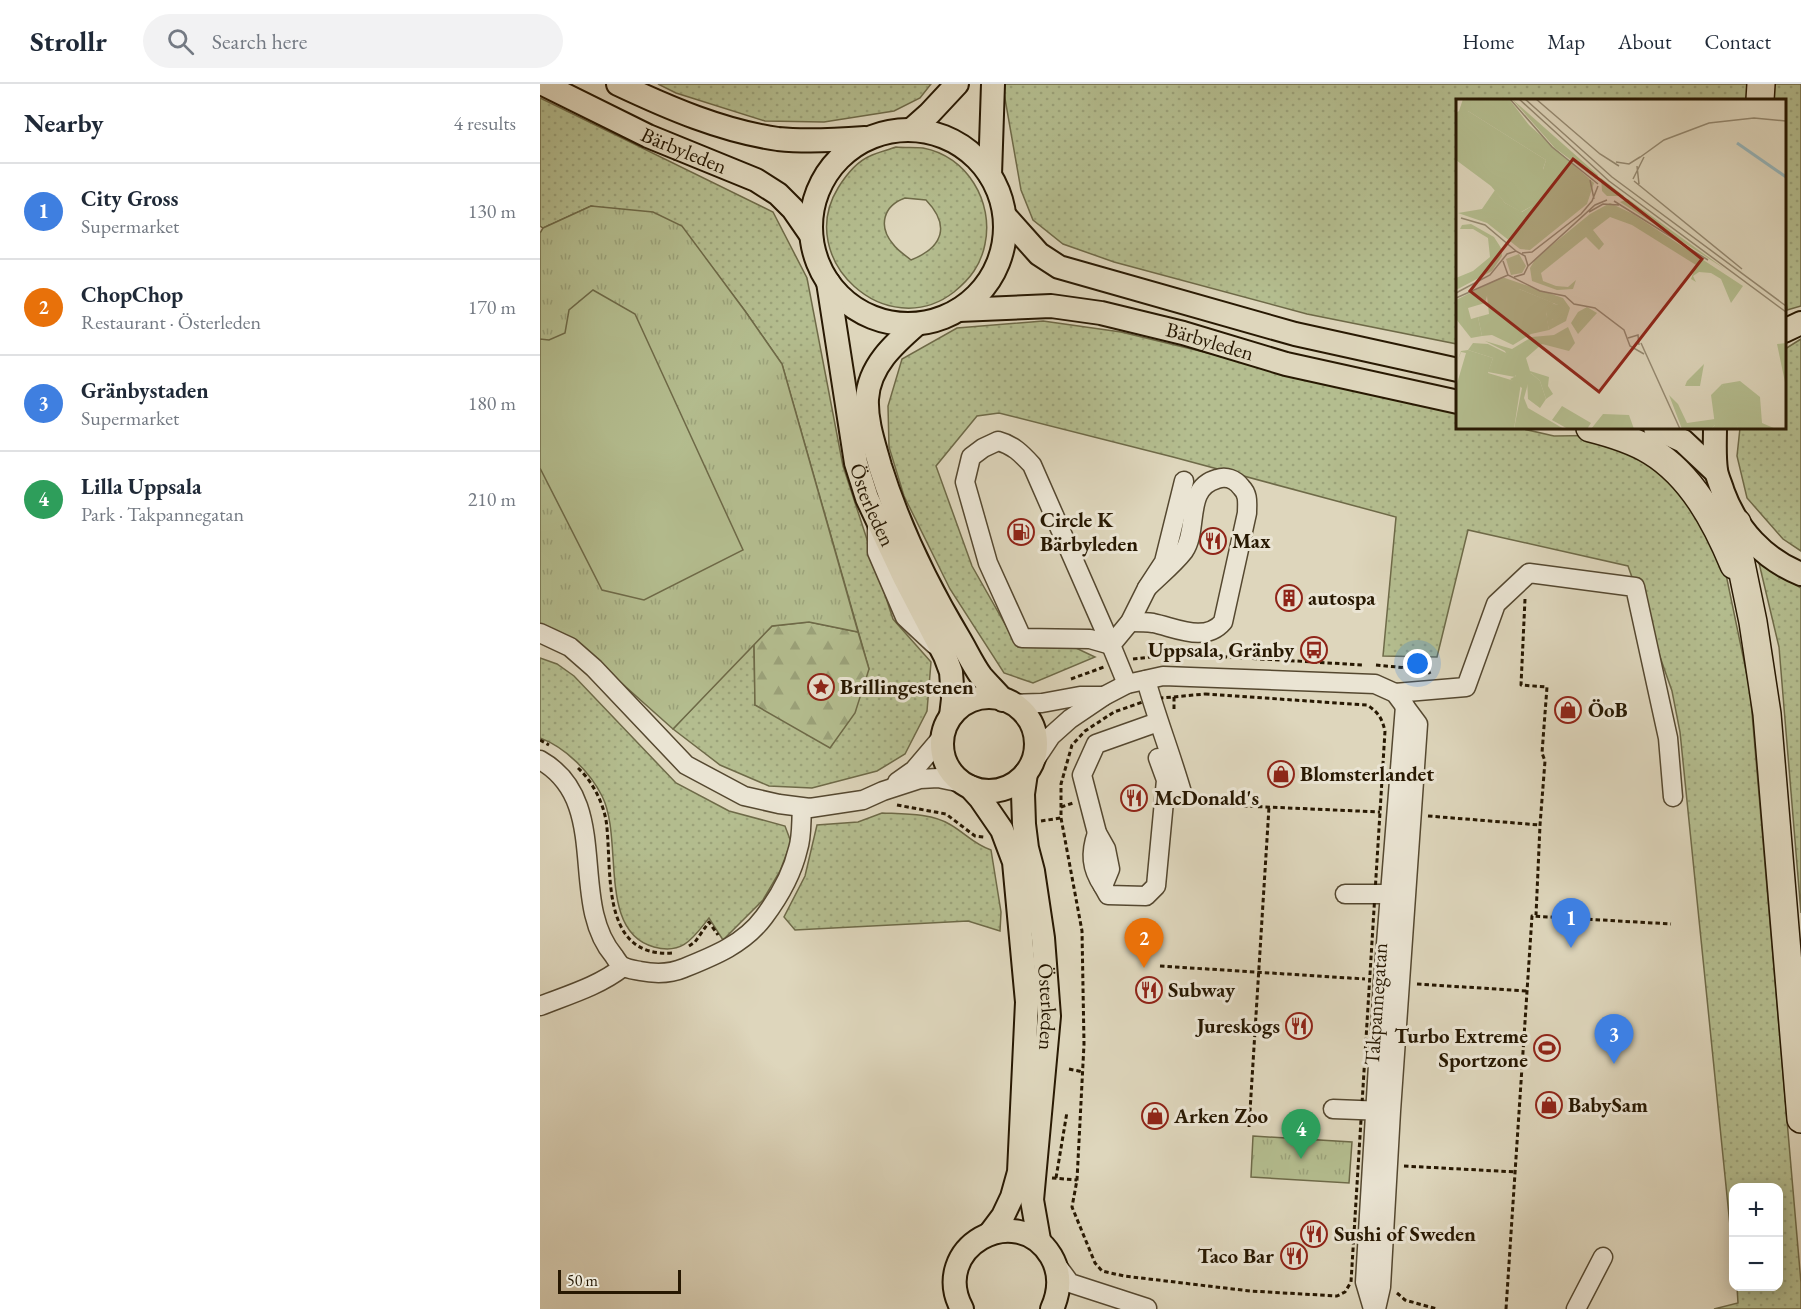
<!DOCTYPE html>
<meta charset="utf-8">
<style>
body{margin:0;font-family:"EB Garamond",serif;background:#f2f2f3;color:#1f2937}
.controls{position:absolute;right:18px;bottom:18px;display:grid;overflow:hidden;border-radius:12px;box-shadow:0 3px 15px #0003}
.controls button{width:54px;height:54px;display:grid;place-items:center;padding:0;border:0;border-bottom:2px solid #e0e1e3;background:#fff;color:#1f2937;font:30px sans-serif}
.scale{position:absolute;left:18px;bottom:15px;width:123px;box-sizing:border-box;padding-left:6px;border:3px solid #271802;border-top:0;font-size:16px;line-height:21px;white-space:nowrap;color:#271802;-webkit-text-stroke:4px #eae4d3;paint-order:stroke}
.you{position:absolute;left:878px;top:580px;width:21px;height:21px;margin:-15px;border:4px solid #fff;border-radius:50%;background:#1a73e8;box-shadow:0 0 0 9px #1a73e833}
.badge{display:grid;place-items:center;width:39px;height:39px;border-radius:50%;background:#8f2418;color:#fff;font-size:20px;font-weight:700}
.pin{position:absolute;translate:-50% -50px;filter:drop-shadow(0 2px 3px #0008)}
.pin::after{content:'';position:absolute;top:32px;width:21px;height:18px;background:inherit;clip-path:polygon(0 0,100% 0,50% 100%)}
.list{margin:0;padding:0;list-style:none}
h2{display:flex;justify-content:space-between;align-items:center;height:78px;margin:0;padding:0 24px;font-size:26px}
h2 small{font-size:20px;font-weight:400;color:#747a83}
.list li{display:grid;grid-template-columns:39px 1fr auto;gap:18px;align-items:center;box-sizing:border-box;height:96px;padding:0 24px;border-top:2px solid #e0e1e3}
.list b{display:block;font-size:22px;white-space:nowrap}
.list p{margin:0;font-size:20px;white-space:nowrap;color:#747a83}
.list em{font-size:20px;font-style:normal;color:#747a83}
.icon{flex:none;width:33px;height:33px;fill:none;stroke:currentColor;stroke-width:2;stroke-linecap:round;stroke-linejoin:round}
.map{position:relative;flex:none;width:1261px;height:1225px;overflow:hidden}
header{display:flex;align-items:center;gap:36px;box-sizing:border-box;height:84px;padding:0 30px;background:#fff;border-bottom:2px solid #e0e1e3}
header strong{font-size:28px}
nav{display:flex;gap:33px;margin-inline-start:auto;font-size:21px}
.search{width:420px;height:54px;background:#f2f2f3;display:flex;align-items:center;gap:15px;box-sizing:border-box;padding:0 21px;border-radius:33px;color:#747a83;font-size:22px}
main{display:flex}
aside{flex:1;background:#fff}
.map>svg:first-child{display:block}
.grass{fill:url(#grass-dots);stroke:#6e6a48;stroke-width:1.5;fill-rule:evenodd}
.forest{fill:url(#forest-firs);stroke:#6e6a48;stroke-width:1.5}
.park{fill:url(#park-tufts);stroke:#6e6a48;stroke-width:1.5}
.pitch{fill:#b4bd8f;stroke:#6e6a48;stroke-width:1.5}
.lines{fill:none;stroke-linecap:round;stroke-linejoin:round}
.minor-casing{stroke:#554830;stroke-width:21}
.major-casing{stroke:#271802;stroke-width:26}
.highway-casing{stroke:#271802;stroke-width:30}
.path{stroke:#271802;stroke-width:3;stroke-dasharray:4.5 3;stroke-linecap:butt}
.minor{stroke:#eae4d3;stroke-width:18}
.major{stroke:#ded6bc;stroke-width:22}
.highway{stroke:#ded6bc;stroke-width:27}
.labels{text-anchor:middle;stroke-width:6;stroke-linejoin:round;paint-order:stroke}
.street-label{font-size:21px;fill:#271802;stroke:#eae4d3}
.poi-label{font-size:21px;font-weight:bold;fill:#271802;stroke:#eae4d3;text-anchor:start}
.inset-river{fill:none;stroke:#97b6bb;stroke-width:3}
.inset-road{fill:none;stroke:#958a72;stroke-width:1.5}
.view{fill:#8f2418;fill-opacity:0.15;stroke:#8f2418;stroke-width:3}
.inset-edge{fill:none;stroke:#271802;stroke-width:3}
</style>
<header>
<strong>Strollr</strong>
<div class="search"><svg class="icon" aria-label="search" viewBox="0 0 24 24"><circle cx="10" cy="10" r="6"/><path d="M15 15l6 6"/></svg>Search here</div>
<nav><a>Home</a><a>Map</a><a>About</a><a>Contact</a></nav>
</header>
<main>
<aside>
<h2>Nearby<small>4 results</small></h2>
<ul class="list">
<li><span class="badge" style="background:#3f7fe0">1</span><div><b>City Gross</b><p>Supermarket</p></div><em>130 m</em></li>
<li><span class="badge" style="background:#e8710a">2</span><div><b>ChopChop</b><p>Restaurant · Österleden</p></div><em>170 m</em></li>
<li><span class="badge" style="background:#3f7fe0">3</span><div><b>Gränbystaden</b><p>Supermarket</p></div><em>180 m</em></li>
<li><span class="badge" style="background:#2e9e5b">4</span><div><b>Lilla Uppsala</b><p>Park · Takpannegatan</p></div><em>210 m</em></li>
</ul>
</aside>
<div class="map">
<svg width="1261" height="1225" viewBox="0 0 1261 1225">
<defs>
<pattern id="grass-dots" width="8" height="8" patternUnits="userSpaceOnUse" patternTransform="scale(1.5)"><rect width="8" height="8" fill="#b4bd8f"/><path d="M2 2h.1M6 6h.1" fill="none" stroke="#9ba27a" stroke-width="1.8" stroke-linecap="round"/></pattern>
<pattern id="forest-firs" width="22" height="20" patternUnits="userSpaceOnUse" patternTransform="scale(1.5)"><rect width="22" height="20" fill="#b4bd8f"/><path d="M5 1l3.5 6h-7zM16 11l3.5 6h-7z" fill="#9ba27a"/></pattern>
<pattern id="park-tufts" width="24" height="20" patternUnits="userSpaceOnUse" patternTransform="scale(1.5)"><rect width="24" height="20" fill="#b4bd8f"/><path d="M3 7l-1-3M5 7V3M7 7l1-3M15 17l-1-3M17 17v-4M19 17l1-3" fill="none" stroke="#9ba27a"/></pattern>
</defs>
<rect width="100%" height="100%" fill="#ded6bc"/>
<filter id="stains"><feTurbulence type="fractalNoise" baseFrequency=".00333" numOctaves="4"/><feColorMatrix values="0 0 0 0 .2 0 0 0 0 .09 0 0 0 0 .02 0 0 0 .5 -.17"/></filter>
<radialGradient id="worn" r=".72"><stop offset=".6" stop-color="#630" stop-opacity="0"/><stop offset="1" stop-color="#630" stop-opacity=".3"/></radialGradient>
<g class="grass">
<path d="M118,0H391L380,14L354,27L284,38L225,37L136,9Z"/>
<path d="M465,0H1211L1210,16H918L917,260L767,230L574,178L523,160L493,136L481,106L464,9Z"/>
<path d="M1234,0H1261V222L1247,226L1244,198V16H1233Z"/>
<path d="M0,14L233,128L267,194L303,382L353,535L391,578L387,627L365,670L337,687L272,704L229,702L180,681L133,645L214,559L215,621L329,585L242,280L205,227L141,142L51,122L3,144L0,142Z"/>
<path d="M356,63C365,64 375,63 383,64C427,72 454,118 445,160C441,181 430,195 414,208C347,260 254,176 298,104C306,91 316,78 330,72C338,68 348,66 356,63ZM365,114L386,116C410,141 404,163 371,176C365,171 357,166 353,160C338,142 343,122 365,114Z"/>
<path d="M503,237L581,248L917,329L918,344H979L1014,352L1084,351L1171,418L1210,606L1261,1199V1225H1174L1198,1219L1197,1203L1238,1202V1104H1194L1193,1171L1140,648L1132,607L1088,482L928,446L897,573L843,572L856,433L633,373L459,329L437,332L396,382L432,482L478,563L536,564L555,573L493,599L464,589L410,505L364,412L349,363L348,322L362,275L417,244Z"/>
<path d="M1261,255V467L1243,455L1207,414L1197,372L1200,344H1244L1245,265Z"/>
<path d="M1219,479L1261,504V829L1239,563Z"/>
<path d="M0,574L17,580L34,592L136,699L189,727L245,742L251,758L240,787L223,816L183,856L169,834C153,854 143,871 114,863C57,848 84,755 62,712C50,688 25,663 0,654Z"/>
<path d="M342,729C363,730 392,729 411,741C426,750 434,760 451,766L461,828L460,847L428,837L255,846L244,833L265,792L277,741L318,738Z"/>
</g>
<path class="forest" d="M269,538L318,548L329,585L315,629L290,664L215,621L214,559L232,542Z"/>
<g class="park">
<path d="M51,122L113,128L142,142L205,227L242,280L318,548L269,538L232,542L133,645L32,555L0,543V149L3,144Z"/>
<path d="M713,1052L812,1058L809,1099L711,1093Z"/>
</g>
<path class="pitch" d="M53,206L95,230L203,466L104,516L62,506L0,384V255L9,256L25,249L29,226Z"/>
<g class="lines">
<defs>
<g id="minor">
<path d="M458,357C473,361 481,369 492,381L571,561L550,555L482,554L448,479L425,398L431,373L443,364Z"/>
<path d="M337,439V468L365,533L395,561"/>
<path d="M590,538C598,538 606,538 613,539C637,544 665,559 683,538L707,429C707,419 709,411 701,403C695,395 686,392 677,395C644,404 659,445 644,467C634,480 619,492 607,504"/>
<path d="M0,549L30,563L54,584L146,681L204,712L239,720L270,724L323,716L343,707L380,695L398,694L422,699"/>
<path d="M606,596C617,635 632,673 643,712"/>
<path d="M587,600L571,561L590,538L607,504L624,478L644,397"/>
<path d="M855,609L926,603L956,520L989,489L1095,503L1128,654L1133,713"/>
<path d="M472,620L502,619L540,612H564"/>
<path d="M618,674L626,696L616,802L606,812L568,811L563,802L570,785L566,765L557,749L542,691L556,660L618,638"/>
<path d="M0,676C73,717 27,817 74,872C76,875 79,880 82,882C87,885 95,886 100,887C115,890 130,890 144,884C174,872 204,860 224,833C239,813 252,791 258,765C262,753 261,738 262,725"/>
<path d="M491,682L511,652L530,635L564,612L587,600L623,592L835,600L855,609L878,640L851,1027L841,1203L836,1225"/>
<path d="M357,698L374,686L402,653"/>
<path d="M557,749C550,769 551,784 563,802"/>
<path d="M805,810H859"/>
<path d="M0,922C28,911 59,902 83,883"/>
<path d="M793,1025L845,1027"/>
<path d="M516,1180L530,1199L607,1224"/>
<path d="M833,1225L825,1198L843,897L865,622"/>
<path d="M1036,1225L1063,1173"/>
</g>
<g id="major">
<path id="s1" d="M3,0L108,52L216,96L238,110L253,125L271,151"/>
<path d="M78,0C129,24 182,47 238,55C267,58 297,56 325,54"/>
<path d="M371,46L389,30L417,0"/>
<circle cx="368" cy="143" r="97"/>
<path d="M450,91L453,0"/>
<path d="M465,132L499,170L519,183L755,250L918,286"/>
<path id="s2" d="M288,198L316,379L327,414L365,495L405,572L411,588L413,615L411,632"/>
<path id="s3" d="M419,226L511,222L561,229L643,249L746,280L918,318"/>
<path d="M377,240C354,260 329,282 327,315C326,338 334,360 340,382C359,443 387,501 420,556C427,568 433,581 441,592C448,600 456,608 463,616"/>
<path d="M1244,247L1261,239"/>
<path d="M1115,344L1143,357L1176,388"/>
<path d="M1175,344C1175,357 1174,372 1176,386C1177,393 1181,401 1183,408C1197,446 1224,475 1261,490"/>
<circle cx="449" cy="660" r="47"/>
<path id="s4" d="M486,689L483,710L484,740L487,764L493,787L503,854L509,932L492,1116L499,1156"/>
<path d="M430,703L440,714L462,746L474,778L487,918L479,1088L472,1113L463,1132L451,1148"/>
<path d="M422,1225C389,1164 476,1115 511,1172C521,1189 520,1207 512,1225"/>
</g>
<g id="highway">
<path d="M1220,16L1221,0"/>
<path d="M1050,344C1070,349 1093,356 1111,367C1152,392 1176,438 1194,481"/>
<path d="M1197,439L1199,470L1213,538L1227,630L1261,1035"/>
</g>
</defs>
<use href="#minor" class="minor-casing"/>
<use href="#major" class="major-casing"/>
<use href="#highway" class="highway-casing"/>
<g class="path">
<path d="M985,515L981,601L1007,603L1002,669L1005,677L1000,741L996,831"/>
<path d="M593,575L638,570L823,581"/>
<path d="M836,581L888,586L890,590"/>
<path d="M531,595L564,583"/>
<path d="M665,610L827,621C838,628 842,634 845,647L811,1198L805,1208L797,1212L710,1207L584,1192L562,1187L555,1179L532,1123L537,1096L544,960L542,847L521,734V700L532,661L545,647L574,628L611,615Z"/>
<path d="M634,613V626"/>
<path d="M0,656L9,661"/>
<path d="M38,684C52,697 62,716 66,736C73,783 58,874 132,869"/>
<path d="M658,720L840,728"/>
<path d="M357,721L406,730L435,752L444,753"/>
<path d="M521,723L533,719"/>
<path d="M888,732L1000,741"/>
<path d="M501,737L521,734"/>
<path d="M149,862L155,858L169,838L178,851"/>
<path d="M620,882L825,895"/>
<path d="M877,900L987,907"/>
<path d="M529,985L543,988"/>
<path d="M709,1043L729,723"/>
<path d="M864,1082L976,1088"/>
<path d="M512,1094L537,1096"/>
<path d="M516,1094L527,1028"/>
<path d="M857,1209L865,1216L897,1225"/>
<path d="M966,1225L992,832L1131,840"/>
</g>
<use href="#minor" class="minor"/>
<use href="#major" class="major"/>
<use href="#highway" class="highway"/>
</g>
<defs>
<symbol id="fuel-ring" viewBox="-11 -11 22 22"><circle r="9.5" fill="#eae4d3" stroke="#8f2418" stroke-width="1.5"/><path d="M-5.5-6h7V0h2V4h1.3V-2.5L3-4.5l.8-.8L6-3V5H2.5V1h-1V6h-7ZM-4.2-4.7v3.2H.2V-4.7Z" fill="#8f2418"/></symbol>
<symbol id="restaurant-ring" viewBox="-11 -11 22 22"><circle r="9.5" fill="#eae4d3" stroke="#8f2418" stroke-width="1.5"/><path d="M-5-6h1v4h1v-4h1v4h1v-4h1v5L-1.5 .5V6h-2V.5L-5-1ZM5-6V6H3V1.5H1.5Q1.5-4 5-6Z" fill="#8f2418"/></symbol>
<symbol id="building-ring" viewBox="-11 -11 22 22"><circle r="9.5" fill="#eae4d3" stroke="#8f2418" stroke-width="1.5"/><path d="M-4-6H4V6H1V3H-1V6H-4ZM-2.5-4.3h1.7v1.8h-1.7ZM.8-4.3h1.7v1.8H.8ZM-2.5-1h1.7V.8h-1.7ZM.8-1h1.7V.8H.8Z" fill="#8f2418"/></symbol>
<symbol id="bus-ring" viewBox="-11 -11 22 22"><circle r="9.5" fill="#eae4d3" stroke="#8f2418" stroke-width="1.5"/><path d="M-5-6H5V4H4V6H2V4H-2V6H-4V4H-5ZM-3.5-4V0h7V-4ZM-3.5 1.2v1.5H-2V1.2ZM2 1.2v1.5H3.5V1.2Z" fill="#8f2418"/></symbol>
<symbol id="sight-ring" viewBox="-11 -11 22 22"><circle r="9.5" fill="#eae4d3" stroke="#8f2418" stroke-width="1.5"/><path d="M0-6L1.8-2.2L6-1.7L2.9 1.2L3.7 5.4L0 3.3L-3.7 5.4L-2.9 1.2L-6-1.7L-1.8-2.2Z" fill="#8f2418"/></symbol>
<symbol id="shop-ring" viewBox="-11 -11 22 22"><circle r="9.5" fill="#eae4d3" stroke="#8f2418" stroke-width="1.5"/><path d="M-5-2.5h2.3a2.7 3.5 0 0 1 5.4 0H5L5.5 6h-11ZM-1.5-2.5h3a1.5 2.3 0 0 0-3 0Z" fill="#8f2418"/></symbol>
<symbol id="stadium-ring" viewBox="-11 -11 22 22"><circle r="9.5" fill="#eae4d3" stroke="#8f2418" stroke-width="1.5"/><path d="M0-5a6.5 5 0 1 0 0 10a6.5 5 0 1 0 0-10ZM-3.5-1.8h7v3.6h-7Z" fill="#8f2418"/></symbol>
</defs>
<g fill-rule="evenodd">
<use href="#fuel-ring" x="466" y="433" width="30" height="30"/>
<use href="#restaurant-ring" x="658" y="442" width="30" height="30"/>
<use href="#building-ring" x="734" y="499" width="30" height="30"/>
<use href="#bus-ring" x="759" y="551" width="30" height="30"/>
<use href="#sight-ring" x="266" y="588" width="30" height="30"/>
<use href="#shop-ring" x="1013" y="611" width="30" height="30"/>
<use href="#shop-ring" x="726" y="675" width="30" height="30"/>
<use href="#restaurant-ring" x="579" y="699" width="30" height="30"/>
<use href="#restaurant-ring" x="594" y="891" width="30" height="30"/>
<use href="#restaurant-ring" x="744" y="927" width="30" height="30"/>
<use href="#stadium-ring" x="992" y="949" width="30" height="30"/>
<use href="#shop-ring" x="994" y="1006" width="30" height="30"/>
<use href="#shop-ring" x="600" y="1017" width="30" height="30"/>
<use href="#restaurant-ring" x="759" y="1135" width="30" height="30"/>
<use href="#restaurant-ring" x="739" y="1157" width="30" height="30"/>
</g>
<g class="labels">
<g class="street-label">
<text dy="7" stroke="none"><textPath href="#s1" startOffset="156">Bärbyleden</textPath></text>
<text dy="7" stroke="none"><textPath href="#s3" startOffset="255">Bärbyleden</textPath></text>
<text dy="7" stroke="none"><textPath href="#s2" startOffset="228">Österleden</textPath></text>
<text transform="translate(836 920) rotate(-86)" y="7">Takpannegatan</text>
<text dy="7" stroke="none"><textPath href="#s4" startOffset="236">Österleden</textPath></text>
</g>
<g class="poi-label">
<text x="500" y="443">Circle K<tspan x="500" dy="24">Bärbyleden</tspan></text>
<text x="692" y="464">Max</text>
<text x="768" y="521">autospa</text>
<text x="754" y="573" text-anchor="end">Uppsala, Gränby</text>
<text x="300" y="610">Brillingestenen</text>
<text x="1048" y="633">ÖoB</text>
<text x="760" y="697">Blomsterlandet</text>
<text x="614" y="721">McDonald's</text>
<text x="628" y="913">Subway</text>
<text x="740" y="949" text-anchor="end">Jureskogs</text>
<text x="988" y="959" text-anchor="end">Turbo Extreme<tspan x="988" dy="24">Sportzone</tspan></text>
<text x="1028" y="1028">BabySam</text>
<text x="634" y="1039">Arken Zoo</text>
<text x="794" y="1157">Sushi of Sweden</text>
<text x="734" y="1179" text-anchor="end">Taco Bar</text>
</g>
</g>
<g transform="translate(916 15)">
<rect width="330" height="330" fill="#ded6bc"/>
<path d="M7,0H53L73,26L138,84L131,105L74,151L64,150L31,124L2,114L26,110L39,91L49,104L66,113L76,107L90,61L12,12H3ZM56,0L142,76L140,80L99,49ZM145,79L168,97H151L146,92ZM172,100L269,170L164,103ZM154,104L177,115L287,187L275,204L265,180L255,174L243,173L237,177L240,183L235,180L240,166L176,126L154,118L137,131L148,145L143,151L130,138L85,174L87,182L100,187L112,188L120,181L117,190L101,191L76,182L74,169L80,159L134,115ZM15,125L38,138L45,149L46,157L36,172L0,191V179L17,172L34,158L32,139L17,130H4L6,126ZM63,155L70,167L66,174L55,176L50,160ZM46,178L107,199L114,209L110,222L93,231L90,216L97,221L102,206L63,190L31,197L29,204L12,209L15,220L22,218L26,237L15,239L0,220V201ZM131,208L141,214L122,235L115,224L122,213ZM112,228L119,244L113,252L86,245L70,259L74,272L93,278L92,287L97,295L90,300L84,282L75,274L68,299L72,309L108,330H58L66,289L54,280L60,277L49,252L29,242L56,250L76,238L98,236ZM330,244V288L321,245ZM248,265L244,287H229L231,282ZM284,282L304,298L306,324L320,330H282L266,285ZM213,296L222,305L231,324L259,320V326L255,330H226ZM106,307L135,324L131,330H112L96,321Z" fill="#b4bd8f"/>
<path d="M3,12H12L90,61L87,70L91,82L76,107L65,113L49,104L35,87L0,61V14ZM90 213a8 8 0 1 1 16 0a8 8 0 1 1-16 0ZM17,244L32,245L60,259L65,264L59,278L32,273L37,259L12,251ZM75,274L84,282L90,300L84,309L72,300L71,279ZM266,285L275,304L282,330H255L259,326L255,296ZM147,315L173,316L178,330H135Z" fill="#b4bd8f"/>
<path d="M40,189L63,190L98,204L90,213L93,231L75,235L57,246L36,236L26,237L22,218L33,215L31,197Z" fill="#b4bd8f"/>
<path d="M46,201L80,209L77,224L72,227L41,219L40,204ZM12,251L37,259L32,274L65,284L58,330H0V288L10,254L5,253L0,266L5,252Z" fill="#b4bd8f"/>
<path class="inset-river" d="M281,44L330,78"/>
<path class="inset-road" d="M54,0L96,48L142,85M63,0L153,82L330,213M69,0L156,78L330,207M80,0L144,55L163,67M183,59L208,41L253,24L298,19L330,22M160,63L173,65L184,58M181,67L183,85M177,80L188,58M134,81L138,100M178,82L286,170M158,102L252,161M133,113L147,105L163,106M5,119L29,126L60,152M66,154L76,153L125,115L136,102L142,87M47,162L52,176L84,192L109,197L118,205L139,209L168,231L174,247L188,255M72,167L139,106L151,101M0,194L34,176L51,155L60,152L69,157L72,167L68,175L58,178M0,199L52,176M172,239L182,236L183,246M185,244L224,330"/>
<path class="view" d="M117,60L246,160L143,293L14,192Z"/>
<rect width="330" height="330" class="inset-edge"/>
</g>
<rect width="100%" height="100%" filter="url(#stains)"/>
<rect width="100%" height="100%" fill="url(#worn)"/>
</svg>
<div class="controls">
<button>+</button>
<button>−</button>
</div>
<div class="scale">50 m</div>
<div class="you"></div>
<div class="pin badge" style="left:1031px;top:864px;background:#3f7fe0">1</div>
<div class="pin badge" style="left:604px;top:884px;background:#e8710a">2</div>
<div class="pin badge" style="left:1074px;top:980px;background:#3f7fe0">3</div>
<div class="pin badge" style="left:761px;top:1075px;background:#2e9e5b">4</div>
</div>
</main>
